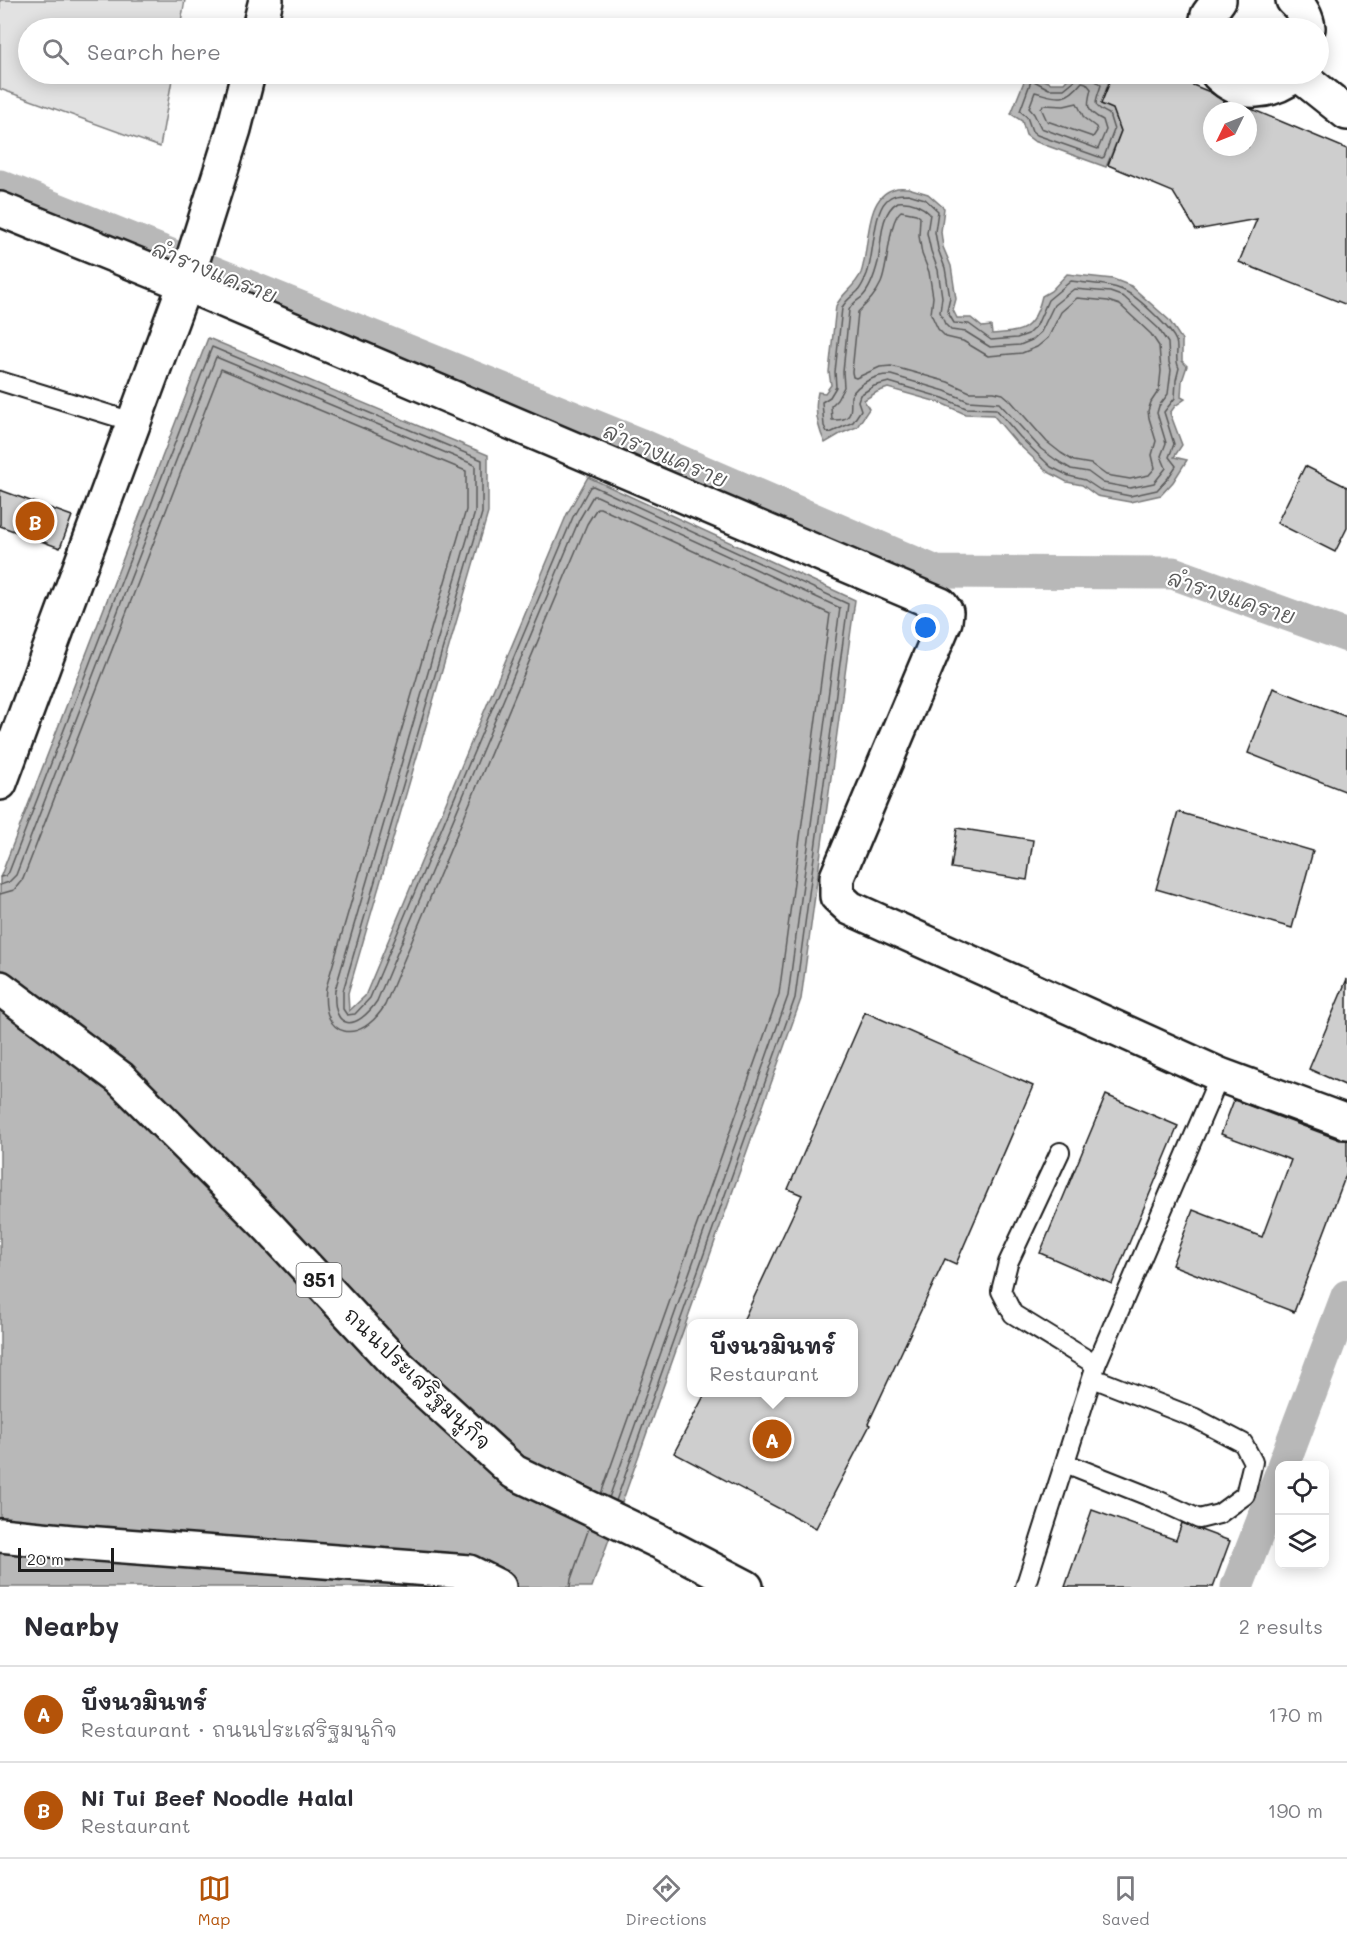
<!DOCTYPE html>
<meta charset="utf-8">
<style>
body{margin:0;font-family:Mali,"Playpen Sans Thai",sans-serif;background:#f7f7f7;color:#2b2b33}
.controls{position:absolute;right:18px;bottom:18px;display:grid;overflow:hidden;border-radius:12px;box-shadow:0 3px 15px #0003}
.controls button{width:54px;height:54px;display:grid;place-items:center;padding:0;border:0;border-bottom:2px solid #e1e1e2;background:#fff;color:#2b2b33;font:30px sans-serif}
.compass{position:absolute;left:1203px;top:102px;width:54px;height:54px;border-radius:50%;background:#fff;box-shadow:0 3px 15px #0003;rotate:227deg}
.scale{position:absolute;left:18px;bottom:15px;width:96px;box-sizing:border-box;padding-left:6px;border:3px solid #1c1c1c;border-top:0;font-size:16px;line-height:21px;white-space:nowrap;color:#1c1c1c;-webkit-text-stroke:4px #fff;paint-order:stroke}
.you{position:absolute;left:926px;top:628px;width:21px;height:21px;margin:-15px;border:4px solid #fff;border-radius:50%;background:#1a73e8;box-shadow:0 0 0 9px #1a73e833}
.badge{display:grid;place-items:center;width:39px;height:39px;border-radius:50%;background:#b45309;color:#fff;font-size:20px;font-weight:700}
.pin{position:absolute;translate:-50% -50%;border:3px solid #fff;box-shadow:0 2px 6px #0006}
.popup{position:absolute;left:687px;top:1319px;width:171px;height:78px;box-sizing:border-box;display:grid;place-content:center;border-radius:12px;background:#fff;filter:drop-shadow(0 2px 4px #0005);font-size:20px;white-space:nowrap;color:#7c7c81}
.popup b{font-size:22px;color:#2b2b33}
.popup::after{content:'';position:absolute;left:50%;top:100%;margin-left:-12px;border:12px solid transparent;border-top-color:#fff}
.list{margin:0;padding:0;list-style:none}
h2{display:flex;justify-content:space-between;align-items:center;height:78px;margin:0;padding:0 24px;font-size:26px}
h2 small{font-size:20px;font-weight:400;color:#7c7c81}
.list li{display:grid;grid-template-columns:39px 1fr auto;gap:18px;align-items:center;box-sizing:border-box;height:96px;padding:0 24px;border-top:2px solid #e1e1e2}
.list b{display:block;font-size:22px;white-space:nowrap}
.list p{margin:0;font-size:20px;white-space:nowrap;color:#7c7c81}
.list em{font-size:20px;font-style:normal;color:#7c7c81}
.icon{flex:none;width:33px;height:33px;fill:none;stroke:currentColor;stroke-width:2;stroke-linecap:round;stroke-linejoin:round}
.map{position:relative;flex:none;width:1347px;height:1587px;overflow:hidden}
.search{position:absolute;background:#fff;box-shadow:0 3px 15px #0003;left:18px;right:18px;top:18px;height:66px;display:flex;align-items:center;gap:15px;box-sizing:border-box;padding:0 21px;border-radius:33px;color:#7c7c81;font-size:22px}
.sheet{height:270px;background:#fff}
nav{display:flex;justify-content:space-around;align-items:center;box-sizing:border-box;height:84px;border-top:2px solid #e1e1e2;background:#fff;font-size:16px;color:#7c7c81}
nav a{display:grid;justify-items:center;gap:3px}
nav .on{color:#b45309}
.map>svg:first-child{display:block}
.green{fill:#e2e2e2;stroke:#7f7f7f;stroke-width:1.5}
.water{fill:#b8b8b8;stroke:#7a7a7a;stroke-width:1.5}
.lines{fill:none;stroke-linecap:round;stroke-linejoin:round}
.shore{stroke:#5a5a5a;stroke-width:1.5}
.canal{stroke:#b8b8b8;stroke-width:33}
.building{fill:#cecece;stroke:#1c1c1c;stroke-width:1.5;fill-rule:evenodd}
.lane-casing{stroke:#1c1c1c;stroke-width:22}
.street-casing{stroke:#1c1c1c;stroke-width:38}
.primary-casing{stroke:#1c1c1c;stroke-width:38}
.lane{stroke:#fff;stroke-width:18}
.street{stroke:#fff;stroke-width:33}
.primary{stroke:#fff;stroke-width:33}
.labels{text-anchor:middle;stroke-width:4.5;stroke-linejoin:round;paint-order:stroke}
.shield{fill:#fff;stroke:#606060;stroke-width:1.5}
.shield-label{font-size:20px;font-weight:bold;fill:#1c1c1c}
.street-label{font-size:21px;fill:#1c1c1c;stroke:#fff}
.water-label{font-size:22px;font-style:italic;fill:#5a5a5a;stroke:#fff}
</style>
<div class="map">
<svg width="1347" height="1587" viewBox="0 0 1347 1587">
<rect width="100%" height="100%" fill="#fff"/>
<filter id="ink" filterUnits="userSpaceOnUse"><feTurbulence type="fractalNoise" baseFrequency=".0167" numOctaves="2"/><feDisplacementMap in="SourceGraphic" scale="12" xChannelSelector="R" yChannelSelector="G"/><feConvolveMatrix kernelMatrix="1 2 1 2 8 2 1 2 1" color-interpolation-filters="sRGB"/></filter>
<g filter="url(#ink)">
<path class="green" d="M0,0H185L180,28H28V74H173L160,147L0,89Z"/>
<g class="water">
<path d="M1027,74L1051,83H1064L1072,74H1091L1109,81L1101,104L1113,109L1121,131L1106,167L1034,141L1026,135L1022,121L1011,114Z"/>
<path d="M908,188L928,194L944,208L941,232L943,247L951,266L956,299L953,310L957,318H971L982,327L991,326L992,334C1000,333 1009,333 1017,331C1032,328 1039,309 1042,296L1051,291L1067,274L1113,279L1131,286L1169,320L1182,340V361L1187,366L1182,381L1181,397L1185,399L1175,406L1170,413L1182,445L1174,457L1187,460L1173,482L1161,495L1130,502L1097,496L1082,485L1067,482L1048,472L1015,441L993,415L965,414L941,403L888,388L877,392L864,400L869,409L857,427L840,434L825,443C818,428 814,409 818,392L825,393L831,385L829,372L836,306C842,293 855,287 861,273C870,249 864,197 894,189C898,187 904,188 908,188Z"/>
<path d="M208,338L488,455V513L348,993L349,1011L365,996L567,514L588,477L855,600L801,999L592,1587H0V878Z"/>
</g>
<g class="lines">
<g class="shore">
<path d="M1076,74L1075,80L1064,89H1049L1034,81H1031L1020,111L1027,117L1032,131L1037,135L1102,158L1104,157L1114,130L1109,114C1090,105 1096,103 1101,85L1093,79L1092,74"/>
<path d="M1082,82L1086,83L1091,89C1087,105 1085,111 1103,120L1106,130L1098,149L1041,128L1034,114L1029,108L1035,92C1058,98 1065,103 1082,82Z"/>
<path d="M1077,103L1084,118L1096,127L1097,131L1093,137L1047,121L1041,108L1044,105L1064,106Z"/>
<path d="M908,194L925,199L938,211L935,232L938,249L945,268L950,298L947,311L954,323L969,324L991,340L1017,338L1028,334L1037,325L1048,300L1071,281C1115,287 1122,282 1155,315C1162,322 1172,331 1176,341C1179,350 1174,359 1179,368L1176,380L1175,398L1164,412L1174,444L1169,457L1176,466L1168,478L1157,490L1130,496L1100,490L1085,480L1069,476L1051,467L1020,437L996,409L966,408L943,398L889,382L874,386L860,395L858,401L861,410L853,422L830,433L827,432L824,426L822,402L830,397L836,387L835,372L842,308C846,299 852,297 858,291C862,286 865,279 867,274C874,255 873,214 886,201C892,194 900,194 908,194Z"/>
<path d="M898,202C911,201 921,205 930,214L927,233L931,251L938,270L942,297L940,312L945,324L951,330L966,332L990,347L1020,345L1032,340L1041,332L1054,305L1074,289L1110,292L1124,297L1158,328L1168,343L1169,362L1171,370L1168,394L1159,406L1157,413L1166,443L1161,456L1166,468L1154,483L1130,488L1103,483L1088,472L1071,469L1056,460L1041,449L999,403L968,401L945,391L891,375C877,374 858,383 851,396C850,410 855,421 832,420L831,406L837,400L844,387L843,372L849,310C852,303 857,301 862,297C871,288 875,274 878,262C882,243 879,213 898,202Z"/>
<path d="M901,211L916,214L920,217L919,236L922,254L929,272L933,297L931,314L938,329L946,337L963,341L988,356L1022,353L1037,347L1048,338L1061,312L1077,298L1108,301L1120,305L1151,334L1159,346L1161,371L1159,390L1151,402L1148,411L1149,418L1156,441L1152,455L1155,468L1149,475L1130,479L1106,475L1091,464L1074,461L1061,453L1047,442L1010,400L1003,394L994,392H970L948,382L891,366L880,367L856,378L853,377L852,372L858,312C867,303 875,296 881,283C889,265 888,221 901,211Z"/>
<path d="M0,877L5,876L9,872L212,347L482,460V513L343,991V1009L347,1015L355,1014L370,998L573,517L590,487L593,486L848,604L795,998L616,1501"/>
<path d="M0,885L9,882L16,875L216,357L475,465V512L335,990C332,1032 357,1031 377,1001L579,520L593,496H597L840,608L788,996L609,1498"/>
<path d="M0,894L14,890L23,879L221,369L466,471V510L326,988C320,1040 361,1045 385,1005L587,524L597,508H600L830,614L779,994L601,1494"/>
<path d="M570,1587L571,1579L589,1528"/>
</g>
<g class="canal">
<path d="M0,186L639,444L936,572L1173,573L1347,636"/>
<path d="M1283,1466L1347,1296"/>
<path d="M1237,1587L1280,1476"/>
</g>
</g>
<g class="building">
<path d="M1113,74H1166L1210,92L1228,103L1249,108L1347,149V305L1239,262L1257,219L1196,230L1173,192L1108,165L1121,131L1113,109L1101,104ZM1212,111H1248V147H1212Z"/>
<path d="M1305,466L1347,487V528L1335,552L1277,523Z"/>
<path d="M0,490L72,516L60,548L0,526Z"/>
<path d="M1273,688L1347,717V792L1248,753Z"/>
<path d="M1178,812L1313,851L1292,928L1156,889Z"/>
<path d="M957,828L1033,840L1027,880L951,868Z"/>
<path d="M1347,979V1086L1309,1069Z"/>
<path d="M865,1012L1033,1086L956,1264L945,1259L868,1424L870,1425L816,1528L674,1453L706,1392H853V1323H742L802,1195L788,1189Z"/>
<path d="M1106,1095L1178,1126L1112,1284L1040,1253Z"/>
<path d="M1234,1100L1340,1140H1347V1172L1294,1312L1172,1265L1193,1210L1262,1237L1291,1160L1221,1134Z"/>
<path d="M1092,1510L1176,1540L1182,1523L1230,1541L1213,1587H1065Z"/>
</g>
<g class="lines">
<defs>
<g id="lane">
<path d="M0,381L133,422"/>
<path d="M1060,1152L1008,1263L1001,1291L1013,1314L1096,1365"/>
<path d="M1065,1463L1153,1498L1199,1519L1219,1514L1245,1495L1253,1462L1243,1443L1195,1418L1093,1378"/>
<path d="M1025,1587L1096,1365L1220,1075"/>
</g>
<g id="street">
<path d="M1293,0C1301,7 1307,18 1308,28"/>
<path d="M259,28L266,0"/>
<path d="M1205,28L1208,15L1219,0"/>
<path d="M1218,74C1241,98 1272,93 1296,74"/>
<path d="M1298,74L1347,113"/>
<path d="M0,209L185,284L941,605L946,612L945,621L837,877V896L850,908L1220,1075L1347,1122"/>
<path d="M0,783L185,284L234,129L248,74"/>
</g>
<g id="primary">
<path d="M0,988L120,1078L267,1225L397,1365L514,1472L658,1541L746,1587"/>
<path d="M0,1535L72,1542L469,1572L499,1587"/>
</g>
</defs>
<use href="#lane" class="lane-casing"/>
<use href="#street" class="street-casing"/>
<use href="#primary" class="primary-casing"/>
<use href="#lane" class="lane"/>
<use href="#street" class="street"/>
<use href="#primary" class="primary"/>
</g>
</g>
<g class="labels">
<rect class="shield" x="296.5" y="1263" width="45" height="34" rx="4.5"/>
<g class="shield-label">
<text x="319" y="1287">351</text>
</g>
<g class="street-label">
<text transform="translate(417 1379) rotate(44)" y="7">ถนนประเสริฐมนูกิจ</text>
</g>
<g class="water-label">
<text transform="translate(214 272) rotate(22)" y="8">ลำรางแคราย</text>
<text transform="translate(665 455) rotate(23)" y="8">ลำรางแคราย</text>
<text transform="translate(1231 597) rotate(18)" y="8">ลำรางแคราย</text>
</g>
</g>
</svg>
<div class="controls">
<button><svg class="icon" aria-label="locate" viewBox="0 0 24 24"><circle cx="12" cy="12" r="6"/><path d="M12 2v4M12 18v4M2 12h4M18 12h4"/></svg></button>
<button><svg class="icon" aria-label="layers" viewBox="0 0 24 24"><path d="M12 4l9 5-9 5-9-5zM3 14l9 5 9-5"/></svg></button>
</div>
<svg class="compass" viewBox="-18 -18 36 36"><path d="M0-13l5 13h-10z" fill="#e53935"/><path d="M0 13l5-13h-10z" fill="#7c7c81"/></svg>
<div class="scale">20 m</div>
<div class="you"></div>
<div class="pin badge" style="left:772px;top:1439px">A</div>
<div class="popup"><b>บึงนวมินทร์</b>Restaurant</div>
<div class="pin badge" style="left:35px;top:521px">B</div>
<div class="search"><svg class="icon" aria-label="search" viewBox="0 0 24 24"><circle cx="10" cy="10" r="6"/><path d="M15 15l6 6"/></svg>Search here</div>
</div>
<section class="sheet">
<h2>Nearby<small>2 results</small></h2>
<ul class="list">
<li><span class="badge">A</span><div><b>บึงนวมินทร์</b><p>Restaurant · ถนนประเสริฐมนูกิจ</p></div><em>170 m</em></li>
<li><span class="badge">B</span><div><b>Ni Tui Beef Noodle Halal</b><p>Restaurant</p></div><em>190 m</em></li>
</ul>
</section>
<nav>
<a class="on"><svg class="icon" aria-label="map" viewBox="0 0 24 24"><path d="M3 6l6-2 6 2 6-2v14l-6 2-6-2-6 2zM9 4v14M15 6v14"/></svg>Map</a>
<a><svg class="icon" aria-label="directions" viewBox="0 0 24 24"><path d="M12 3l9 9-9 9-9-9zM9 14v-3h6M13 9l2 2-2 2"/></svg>Directions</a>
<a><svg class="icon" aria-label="saved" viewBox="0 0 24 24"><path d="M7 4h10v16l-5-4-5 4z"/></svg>Saved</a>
</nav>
